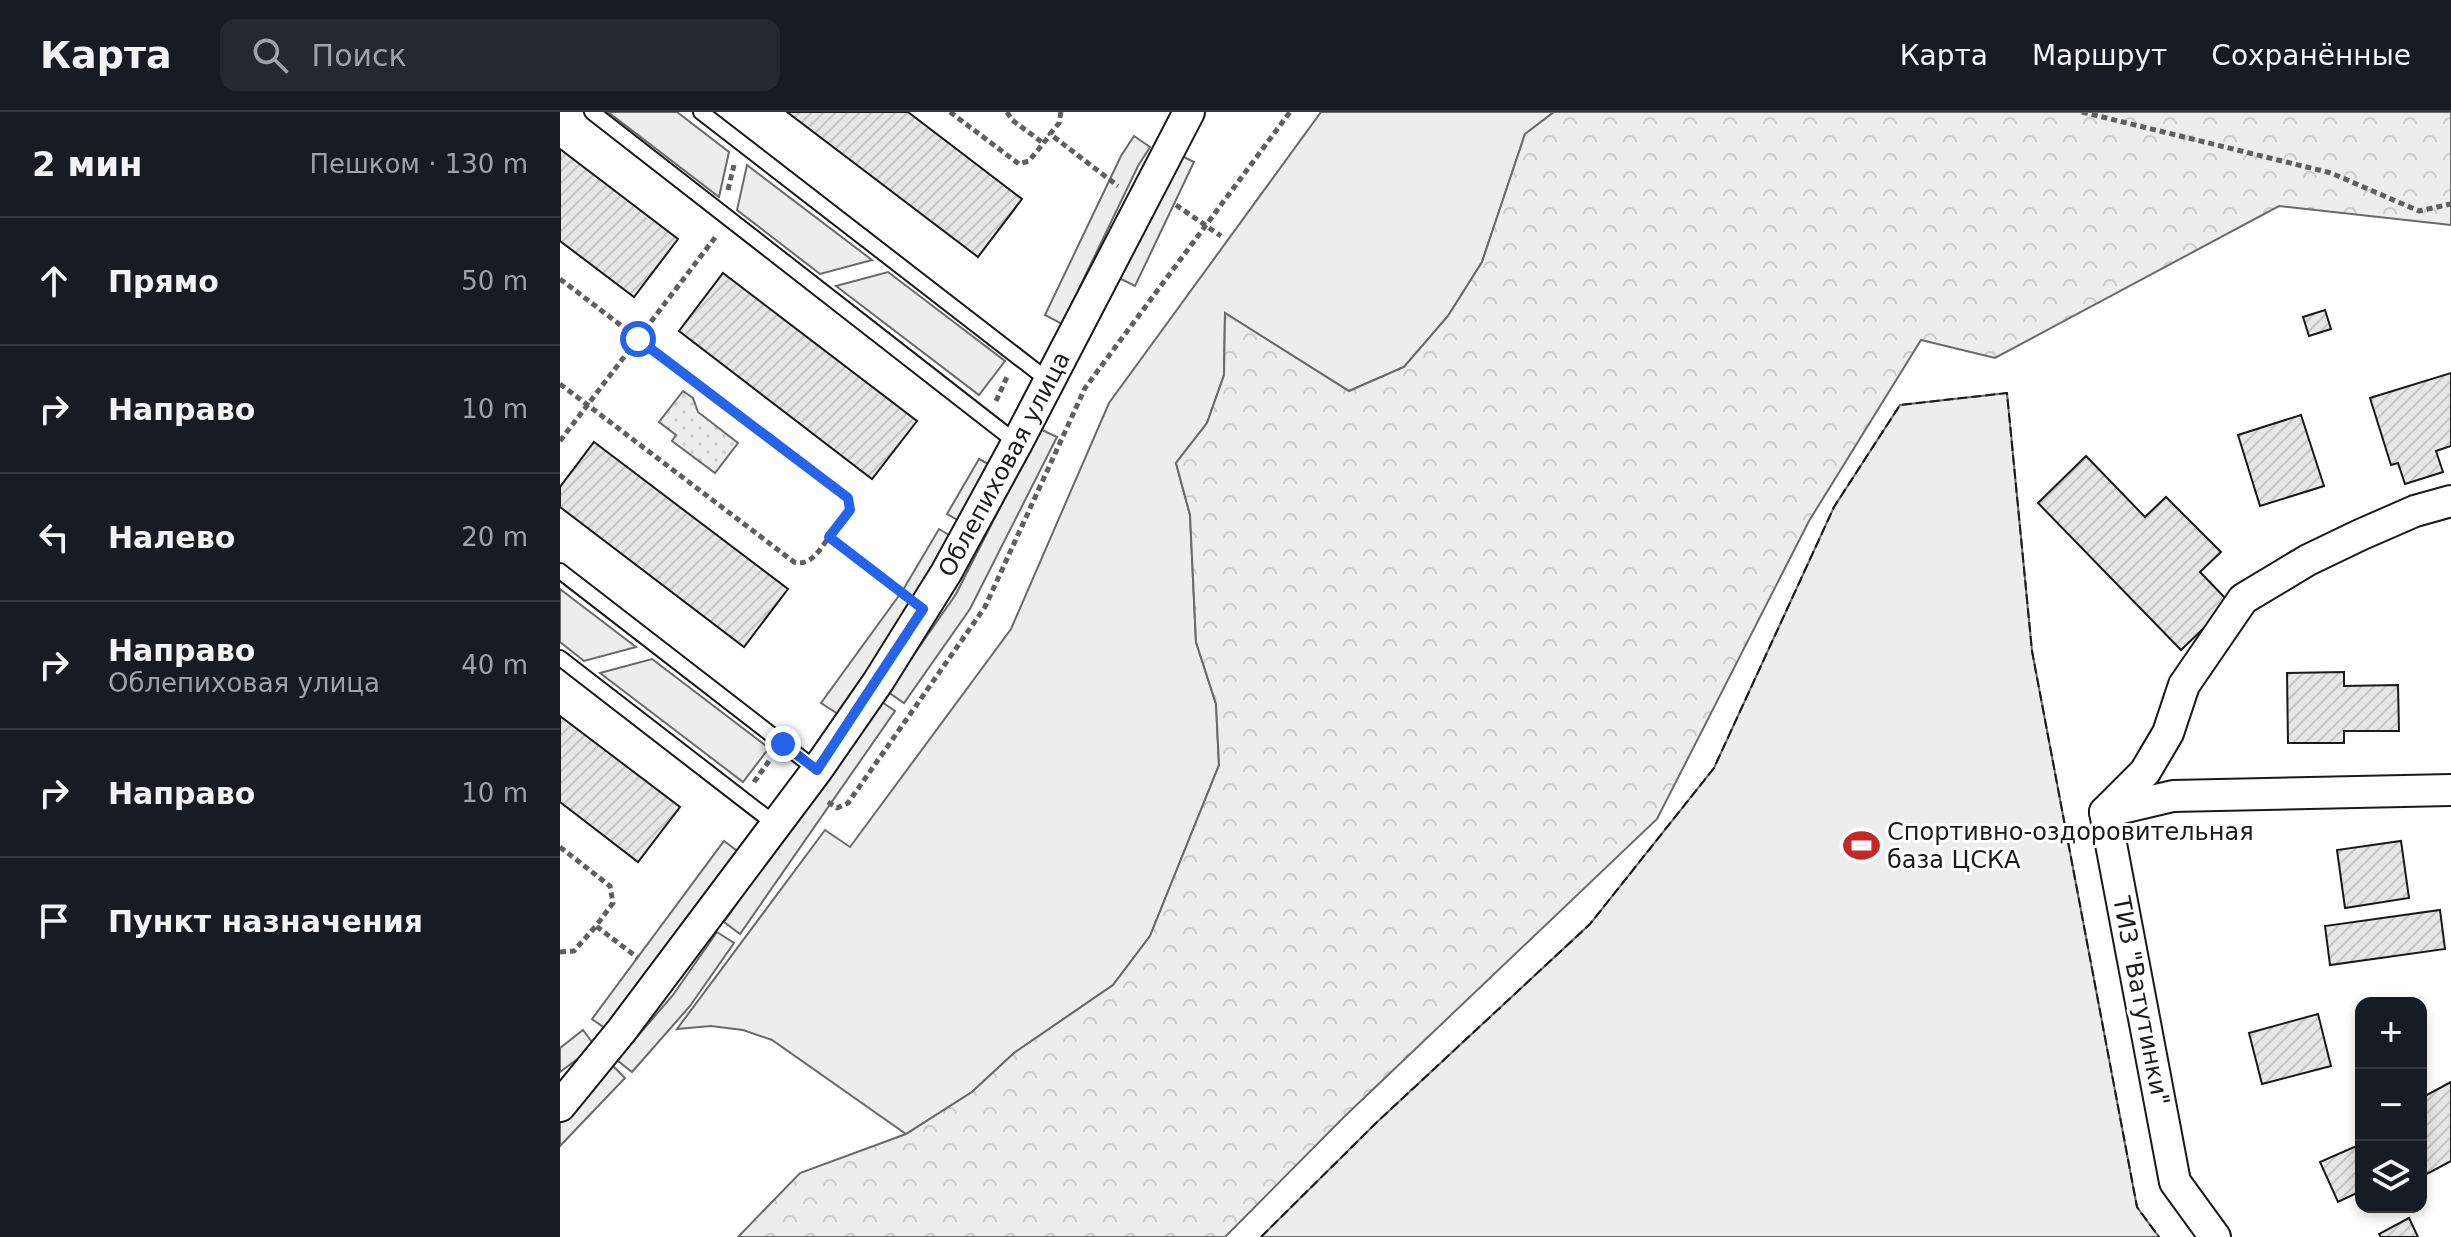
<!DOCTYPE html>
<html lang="ru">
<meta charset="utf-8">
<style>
body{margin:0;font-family:"DejaVu Sans",sans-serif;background:#242831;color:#f1f3f6}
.controls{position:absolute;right:24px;bottom:24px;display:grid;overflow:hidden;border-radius:16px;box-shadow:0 4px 12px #0003}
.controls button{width:72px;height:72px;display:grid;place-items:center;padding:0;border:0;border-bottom:2px solid #363941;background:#171b24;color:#f1f3f6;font:40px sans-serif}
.stop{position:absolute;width:24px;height:24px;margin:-18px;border:6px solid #2563eb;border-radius:50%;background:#fff}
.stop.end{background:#2563eb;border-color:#fff;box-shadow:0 2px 8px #0008}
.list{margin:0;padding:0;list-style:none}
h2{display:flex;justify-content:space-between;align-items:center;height:104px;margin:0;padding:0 32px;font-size:34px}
h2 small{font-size:26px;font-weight:400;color:#9ea1a6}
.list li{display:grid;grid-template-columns:52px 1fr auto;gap:24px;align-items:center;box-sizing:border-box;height:128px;padding:0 32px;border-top:2px solid #363941}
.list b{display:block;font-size:30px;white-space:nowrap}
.list p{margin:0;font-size:26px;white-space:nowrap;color:#9ea1a6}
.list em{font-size:26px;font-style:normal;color:#9ea1a6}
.icon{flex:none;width:44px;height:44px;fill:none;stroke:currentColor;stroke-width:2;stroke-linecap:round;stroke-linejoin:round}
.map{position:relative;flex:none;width:1891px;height:1125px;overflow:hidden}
header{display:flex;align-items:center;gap:48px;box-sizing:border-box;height:112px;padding:0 40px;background:#171b24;border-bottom:2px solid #363941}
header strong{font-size:38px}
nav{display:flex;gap:44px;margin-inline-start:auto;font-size:28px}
.search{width:560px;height:72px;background:#242831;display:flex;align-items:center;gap:20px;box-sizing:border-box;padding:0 28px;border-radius:16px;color:#9ea1a6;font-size:30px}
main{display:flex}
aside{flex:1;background:#171b24}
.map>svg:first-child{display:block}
.built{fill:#ededed;stroke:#6a6a6a;stroke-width:2}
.forest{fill:url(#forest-crowns);stroke:#6a6a6a;stroke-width:2}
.park{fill:url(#park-dots);stroke:#6a6a6a;stroke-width:2}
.building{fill:url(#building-hatch);stroke:#1a1a1a;stroke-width:2}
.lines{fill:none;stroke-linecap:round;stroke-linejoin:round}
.lane-casing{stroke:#1a1a1a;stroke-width:18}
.street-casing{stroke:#1a1a1a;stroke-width:34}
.path{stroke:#5f5f5f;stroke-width:5;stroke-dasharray:6 4;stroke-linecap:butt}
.lane{stroke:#fff;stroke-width:14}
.street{stroke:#fff;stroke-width:30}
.fence{stroke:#1a1a1a;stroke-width:2;stroke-dasharray:10 4;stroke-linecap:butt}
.route{stroke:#2563eb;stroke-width:10}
.labels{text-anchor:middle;stroke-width:6;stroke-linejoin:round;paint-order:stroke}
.street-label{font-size:24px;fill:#1a1a1a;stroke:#fff}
.poi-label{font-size:24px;fill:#1a1a1a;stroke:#fff;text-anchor:start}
</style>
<header>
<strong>Карта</strong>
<div class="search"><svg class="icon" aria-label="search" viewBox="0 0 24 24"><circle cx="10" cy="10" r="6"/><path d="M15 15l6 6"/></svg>Поиск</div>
<nav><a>Карта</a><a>Маршрут</a><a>Сохранённые</a></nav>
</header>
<main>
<aside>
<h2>2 мин<small>Пешком · 130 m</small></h2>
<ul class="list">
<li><svg class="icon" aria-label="ahead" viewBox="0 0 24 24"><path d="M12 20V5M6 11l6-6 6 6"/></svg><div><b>Прямо</b></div><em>50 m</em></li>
<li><svg class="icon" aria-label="right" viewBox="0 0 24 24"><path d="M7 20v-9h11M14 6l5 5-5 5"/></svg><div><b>Направо</b></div><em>10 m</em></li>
<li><svg class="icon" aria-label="left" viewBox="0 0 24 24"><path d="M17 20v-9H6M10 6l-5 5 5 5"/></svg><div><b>Налево</b></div><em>20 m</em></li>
<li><svg class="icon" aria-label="right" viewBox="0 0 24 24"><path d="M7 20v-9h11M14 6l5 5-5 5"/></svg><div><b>Направо</b><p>Облепиховая улица</p></div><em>40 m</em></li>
<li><svg class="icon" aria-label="right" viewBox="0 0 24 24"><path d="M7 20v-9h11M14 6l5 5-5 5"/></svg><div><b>Направо</b></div><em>10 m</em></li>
<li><svg class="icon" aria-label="arrive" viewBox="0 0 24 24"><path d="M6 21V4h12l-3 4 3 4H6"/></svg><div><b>Пункт назначения</b></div></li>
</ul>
</aside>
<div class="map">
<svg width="1891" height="1125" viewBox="0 0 1891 1125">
<defs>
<pattern id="forest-crowns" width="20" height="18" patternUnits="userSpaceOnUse" patternTransform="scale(2)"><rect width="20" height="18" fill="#ededed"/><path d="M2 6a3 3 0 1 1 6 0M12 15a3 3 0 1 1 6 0" fill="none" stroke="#cbcbcb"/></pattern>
<pattern id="park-dots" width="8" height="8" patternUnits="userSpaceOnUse" patternTransform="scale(2)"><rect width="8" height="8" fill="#ededed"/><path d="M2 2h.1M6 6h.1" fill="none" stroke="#cbcbcb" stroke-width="1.8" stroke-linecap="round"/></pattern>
<pattern id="building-hatch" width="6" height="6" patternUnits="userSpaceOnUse" patternTransform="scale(2)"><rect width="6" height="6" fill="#e6e6e6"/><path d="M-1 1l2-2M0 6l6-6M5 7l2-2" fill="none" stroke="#c5c5c5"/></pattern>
</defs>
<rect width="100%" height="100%" fill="#fff"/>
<g class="built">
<path d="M48,0H117L169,40L159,85Z"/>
<path d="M761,0H994L965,22L922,150L888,204L844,255L789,279L665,201L664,263L647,311L616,351L630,403L636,530L656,592L659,653L590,824L553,873L454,941L412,980L346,1022L212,928L183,918L151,914L117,917L265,718L290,735L451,517L549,291Z"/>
<path d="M574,24L590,35L578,54L502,212L485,203L561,44Z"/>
<path d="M618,42L634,50L575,174L559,166Z"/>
<path d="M187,53L312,148L260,162L177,98Z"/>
<path d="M328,160L445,249L419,283L276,174Z"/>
<path d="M1447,281L1472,539L1577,1095L1599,1125H701L816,1011L1030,812L1154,656L1274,395L1340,293Z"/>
<path d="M480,317L497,325L410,497L344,591L328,580L396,482Z"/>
<path d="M419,347L436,356L405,412L387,402Z"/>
<path d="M379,417L396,427L361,488L278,602L261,591L343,478Z"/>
<path d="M0,477L76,535L24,549L0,530Z"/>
<path d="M92,547L209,636L183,670L40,561Z"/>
<path d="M319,588L335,599L180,822L164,810Z"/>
<path d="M164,729L180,741L49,919L32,907Z"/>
<path d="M157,820L174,831L130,894L72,960L57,948L113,883Z"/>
<path d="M23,918L35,934L0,960V936Z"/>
<path d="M51,952L65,966L0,1034V1005Z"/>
</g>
<path class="forest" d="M994,0H1891V113L1719,94L1435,246L1361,228L1249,409L1097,707L785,1004L665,1125H178L240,1061L346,1022L412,980L454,941L553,873L590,824L659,653L656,592L636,530L630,403L616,351L647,311L664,263L665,201L789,279L844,255L888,204L922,150L965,22Z"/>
<path class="park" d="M123,279L133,286L138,300L178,331L155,361L112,329L116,323L99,310Z"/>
<g class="building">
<path d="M227,0H348L462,87L418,145Z"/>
<path d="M0,37L118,127L74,185L0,129Z"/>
<path d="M163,161L357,309L312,367L119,219Z"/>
<path d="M1765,198L1771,217L1749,224L1743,205Z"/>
<path d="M1891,261V334L1876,339L1883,360L1845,372L1838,351L1831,353L1810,286Z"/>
<path d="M1741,303L1764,374L1700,394L1678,323Z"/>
<path d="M34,330L228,477L184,535L0,395V375Z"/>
<path d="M1526,344L1585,405L1606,385L1661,440L1640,460L1670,491L1621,538L1478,391Z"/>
<path d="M1784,560V574L1838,573L1839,619H1784V631H1728L1727,561Z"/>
<path d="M0,604L120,695L78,750L0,690Z"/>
<path d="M1841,729L1849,786L1785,796L1777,738Z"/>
<path d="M1880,798L1885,837L1770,853L1765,814Z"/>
<path d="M1758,902L1771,954L1702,972L1689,921Z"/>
<path d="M1891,970V1049L1867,1062L1861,1051V986Z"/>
<path d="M1801,1032V1079L1778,1090L1760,1050Z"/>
<path d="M1849,1106L1858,1125H1821L1819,1122Z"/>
</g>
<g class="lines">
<defs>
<g id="lane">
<path d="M32,0L457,331"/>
<path d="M141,0L489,269"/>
<path d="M0,459L257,658"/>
<path d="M0,546L215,712"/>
</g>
<g id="street">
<path d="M1545,700L1585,660L1608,621L1624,573L1683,487L1748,448L1800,423L1855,399L1891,389"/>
<path id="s1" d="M0,994L62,918L257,658L318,570L386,461L457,331L629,0"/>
<path d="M1655,1125L1615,1070L1545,700L1613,684L1891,678"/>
</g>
</defs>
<use href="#lane" class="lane-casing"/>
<use href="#street" class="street-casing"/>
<g class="path">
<path d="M390,0L459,52L469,49L490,23"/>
<path d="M447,0L452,8L483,31"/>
<path d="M501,0L499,11L490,22L558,74"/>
<path d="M1522,0L1771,61L1859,99L1891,92"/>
<path d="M168,78L174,53"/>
<path d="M616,93L661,124"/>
<path d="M0,167L288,386L290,398L269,425L338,478"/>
<path d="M0,272L234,450C251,455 260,437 269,425"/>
<path d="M436,289L447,265"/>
<path d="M0,329L157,123"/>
<path d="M194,670L209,649"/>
<path d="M268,690L277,696L288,691L425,495L525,276L730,0"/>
<path d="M0,735L50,774L53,791L36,814L78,846"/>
<path d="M0,840L14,839L36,814"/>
</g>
<use href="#lane" class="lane"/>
<use href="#street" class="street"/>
<path class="fence" d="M701,1125L816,1011L1030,812L1154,656L1274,395L1340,293L1447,281L1472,539L1577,1095L1599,1125"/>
</g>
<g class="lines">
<path class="route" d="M78,227L288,386L290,398L269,425L363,497L257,658L223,632"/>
</g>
<defs>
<symbol id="stadium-bare" viewBox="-9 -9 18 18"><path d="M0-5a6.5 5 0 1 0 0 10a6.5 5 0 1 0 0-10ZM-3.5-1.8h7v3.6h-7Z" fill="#c62828" stroke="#fff" stroke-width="2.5" paint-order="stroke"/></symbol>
</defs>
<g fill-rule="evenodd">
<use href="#stadium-bare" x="1276" y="708" width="51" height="51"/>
</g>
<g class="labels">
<g class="street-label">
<text dy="8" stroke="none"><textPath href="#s1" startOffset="782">Облепиховая улица</textPath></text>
<text transform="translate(1581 889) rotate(79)" y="8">ТИЗ "Ватутинки"</text>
</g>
<g class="poi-label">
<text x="1327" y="728">Спортивно-оздоровительная<tspan x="1327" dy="28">база ЦСКА</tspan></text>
</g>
</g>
</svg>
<div class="controls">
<button>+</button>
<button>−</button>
<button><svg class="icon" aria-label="layers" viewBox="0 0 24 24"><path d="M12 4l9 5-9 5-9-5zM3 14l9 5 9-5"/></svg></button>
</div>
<div class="stop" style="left:78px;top:227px"></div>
<div class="stop end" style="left:223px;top:632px"></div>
</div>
</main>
